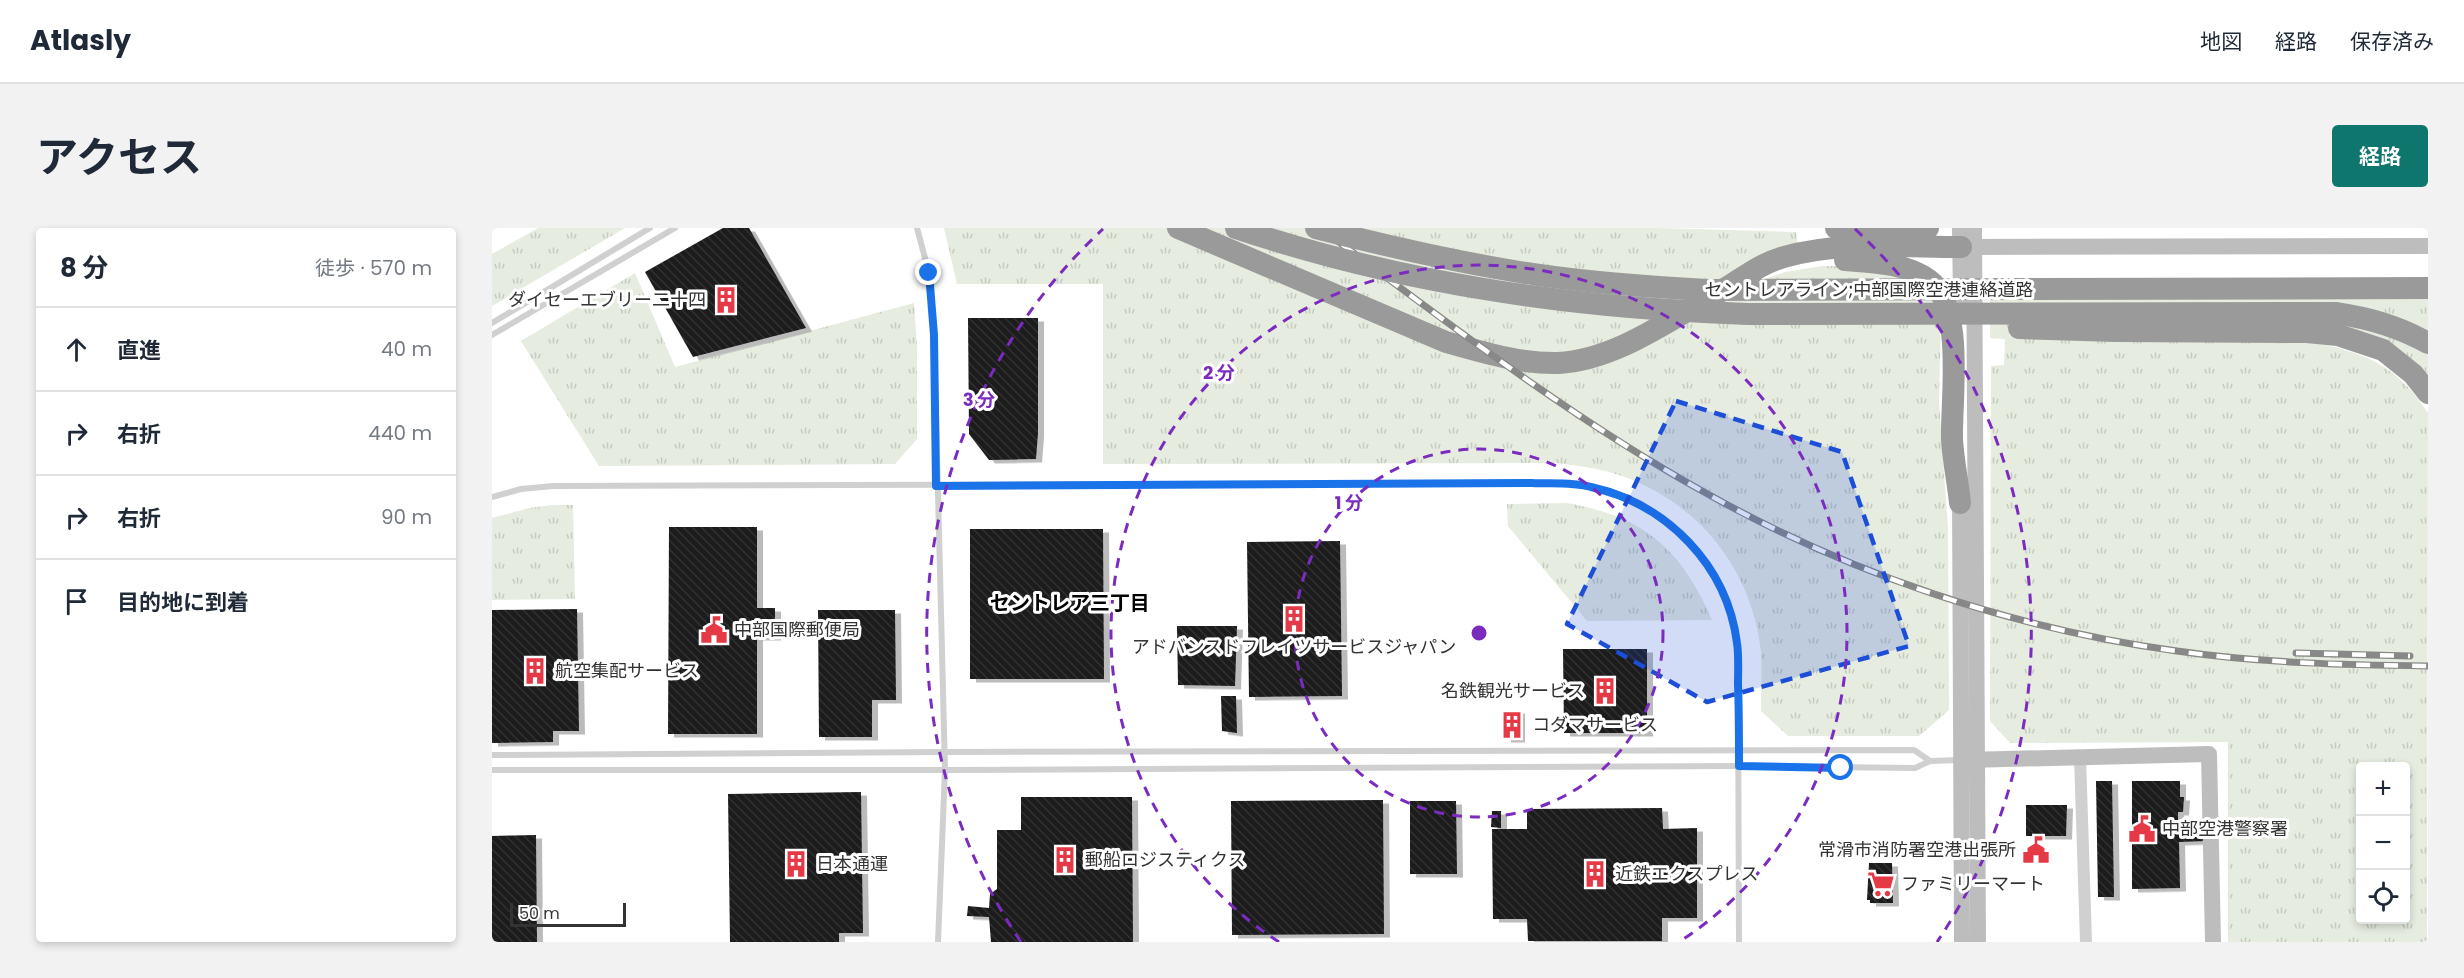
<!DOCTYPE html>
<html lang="ja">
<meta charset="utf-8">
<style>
body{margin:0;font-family:Poppins,"Noto Sans JP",sans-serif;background:#f2f2f3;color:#1f2937}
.controls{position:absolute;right:18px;bottom:18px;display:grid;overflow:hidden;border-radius:6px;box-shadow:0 3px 9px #0003}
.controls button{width:54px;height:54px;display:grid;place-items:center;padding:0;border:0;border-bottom:2px solid #e0e1e3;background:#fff;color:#1f2937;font:30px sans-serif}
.scale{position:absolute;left:18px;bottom:15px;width:116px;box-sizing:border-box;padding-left:6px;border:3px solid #333;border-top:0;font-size:16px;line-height:21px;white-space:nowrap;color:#333;-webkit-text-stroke:4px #fff;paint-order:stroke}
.stop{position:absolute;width:18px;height:18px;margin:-14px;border:4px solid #1a73e8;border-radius:50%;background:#fff}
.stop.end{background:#1a73e8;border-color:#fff;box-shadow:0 2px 6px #0008}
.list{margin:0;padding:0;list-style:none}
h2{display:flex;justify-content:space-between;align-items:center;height:78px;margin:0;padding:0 24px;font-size:26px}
h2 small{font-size:20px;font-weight:400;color:#747a83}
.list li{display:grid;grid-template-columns:39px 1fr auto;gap:18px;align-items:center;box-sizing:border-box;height:84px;padding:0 24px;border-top:2px solid #e0e1e3}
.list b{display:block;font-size:22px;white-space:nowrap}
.list em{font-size:20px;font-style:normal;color:#747a83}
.icon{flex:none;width:33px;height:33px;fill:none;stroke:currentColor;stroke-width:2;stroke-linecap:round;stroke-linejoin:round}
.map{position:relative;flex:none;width:1936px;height:714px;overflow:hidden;border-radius:6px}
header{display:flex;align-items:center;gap:36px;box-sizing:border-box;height:84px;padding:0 30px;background:#fff;border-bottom:2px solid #e0e1e3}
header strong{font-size:28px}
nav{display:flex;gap:33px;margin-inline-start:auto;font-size:21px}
.intro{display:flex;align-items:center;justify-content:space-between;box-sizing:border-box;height:144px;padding:0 36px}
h1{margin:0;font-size:42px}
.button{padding:15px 27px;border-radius:6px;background:#0f766e;color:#fff;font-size:21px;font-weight:700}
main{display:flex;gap:36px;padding:0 36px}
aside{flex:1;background:#fff;border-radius:6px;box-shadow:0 3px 9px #0003}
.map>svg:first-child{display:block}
.grass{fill:url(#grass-tufts);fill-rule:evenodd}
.building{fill:url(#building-back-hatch);filter:url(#shadow)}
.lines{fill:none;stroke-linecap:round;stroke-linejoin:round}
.lane{stroke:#d0d0d0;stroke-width:6}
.street{stroke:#d0d0d0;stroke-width:12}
.secondary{stroke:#bdbdbd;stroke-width:16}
.highway{stroke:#9a9a9a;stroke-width:22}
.rail-casing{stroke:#888;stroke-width:7}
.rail{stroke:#fff;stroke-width:4.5;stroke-dasharray:14;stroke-linecap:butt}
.highway-bridge{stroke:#9a9a9a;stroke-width:22}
.route{stroke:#1a73e8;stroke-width:8}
.marked{fill:#1d4ed8;fill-opacity:0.2;stroke:#1d4ed8;stroke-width:4.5;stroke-dasharray:12 8;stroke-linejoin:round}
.ring{fill:none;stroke:#7b2cbf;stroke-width:3;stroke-dasharray:10 8}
.labels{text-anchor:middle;stroke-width:6;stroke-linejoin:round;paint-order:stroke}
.street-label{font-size:18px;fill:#333;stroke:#fff}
.poi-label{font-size:18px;fill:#333;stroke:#fff;text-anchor:start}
.neighbourhood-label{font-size:20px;font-weight:bold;fill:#000;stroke:#fff}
.centre{fill:#7b2cbf;stroke:#fff;stroke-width:3}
.ring-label{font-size:18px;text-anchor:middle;font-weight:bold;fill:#7b2cbf;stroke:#fff;stroke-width:6;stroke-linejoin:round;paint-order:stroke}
</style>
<header>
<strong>Atlasly</strong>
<nav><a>地図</a><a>経路</a><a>保存済み</a></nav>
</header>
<div class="intro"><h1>アクセス</h1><a class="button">経路</a></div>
<main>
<aside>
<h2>8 分<small>徒歩 · 570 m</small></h2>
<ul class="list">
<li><svg class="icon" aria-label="ahead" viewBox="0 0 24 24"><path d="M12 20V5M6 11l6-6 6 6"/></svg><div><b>直進</b></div><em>40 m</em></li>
<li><svg class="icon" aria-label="right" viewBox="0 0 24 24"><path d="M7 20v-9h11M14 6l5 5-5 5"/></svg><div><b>右折</b></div><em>440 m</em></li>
<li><svg class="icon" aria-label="right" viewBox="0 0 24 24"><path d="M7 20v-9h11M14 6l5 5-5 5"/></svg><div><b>右折</b></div><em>90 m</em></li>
<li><svg class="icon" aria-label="arrive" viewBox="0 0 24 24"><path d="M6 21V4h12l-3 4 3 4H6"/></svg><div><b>目的地に到着</b></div></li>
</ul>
</aside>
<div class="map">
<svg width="1936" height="714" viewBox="0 0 1936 714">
<defs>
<pattern id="grass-tufts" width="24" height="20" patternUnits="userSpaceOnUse" patternTransform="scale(1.5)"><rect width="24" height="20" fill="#e6ecdf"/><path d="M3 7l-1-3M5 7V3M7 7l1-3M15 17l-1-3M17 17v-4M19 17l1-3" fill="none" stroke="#c6cbc0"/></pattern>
<pattern id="building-back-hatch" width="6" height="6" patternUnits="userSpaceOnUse" patternTransform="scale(1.5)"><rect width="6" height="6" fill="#1a1a1a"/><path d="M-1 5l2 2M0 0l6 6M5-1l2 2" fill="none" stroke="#333"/></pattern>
<filter id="shadow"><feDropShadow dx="6" dy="3.5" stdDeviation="0" flood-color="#0004"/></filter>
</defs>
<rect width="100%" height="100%" fill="#fff"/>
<g class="grass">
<path d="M46,0H133L0,78V26Z"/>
<path d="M452,0H1165L1304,4L1306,20L1261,34L1270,52L1293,44L1330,38H1359L1401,45L1439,68L1449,91L1447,174L1456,300L1457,482L1427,508H1296L1269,483C1269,464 1270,443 1269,424C1260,337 1200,267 1117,244C1099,239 1081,237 1063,235L611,236V56H465Z"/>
<path d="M143,45L183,139L422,75L425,118V211L403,236L107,238L29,113Z"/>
<path d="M1936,69V156L1902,122L1833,117C1880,127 1909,143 1936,185L1935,714H1736V514L1518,515L1498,493L1499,138L1512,137L1513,111L1498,110V70ZM1868,538H1914V692H1868Z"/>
<path d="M1075,275C1153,289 1189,321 1220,392L1095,393L1016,298L1015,276Z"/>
<path d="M60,277H81L83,371L0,372V290L37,280Z"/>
</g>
<g class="building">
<path d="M231,0H257L314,100L201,129L153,44Z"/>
<path d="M476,90H546V205L544,231L497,232L477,206Z"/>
<path d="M177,299H265V380H283V409H265V506H176Z"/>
<path d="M478,301H611L612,451H478Z"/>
<path d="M848,313L850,468L757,469L755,314Z"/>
<path d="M85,381L87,503H61V514L0,515V382Z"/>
<path d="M326,382H403L404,472H380V509H327Z"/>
<path d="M685,398H745L743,458L686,457Z"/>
<path d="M1071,421H1155V505H1072Z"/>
<path d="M729,468H744L745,505L730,503Z"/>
<path d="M1014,482H1027V511H1013Z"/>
<path d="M1604,553H1620L1622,669H1606Z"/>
<path d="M1640,553H1688V569H1692L1691,584H1686V598H1714V613L1687,614L1688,660L1640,661Z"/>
<path d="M369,564L371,705H347V714H238L236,566Z"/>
<path d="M529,569H640L641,714H499L497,689L475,688L476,678L497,680L498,666L505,661V602H529Z"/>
<path d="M891,572L892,706L740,707L739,573Z"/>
<path d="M918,573H964L965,646H918Z"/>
<path d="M1534,577H1575L1574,608H1534Z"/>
<path d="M1170,580L1171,601L1205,600V690H1170V713H1036L1035,691H1001L1000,601H1035V581Z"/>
<path d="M1000,583H1009V600L999,599Z"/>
<path d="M44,607L45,714H0V608Z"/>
<path d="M1377,635H1400L1401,675H1378V672H1375Z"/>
</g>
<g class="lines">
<g class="lane">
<path d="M425,0L437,45L442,107L453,542L446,714"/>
<path d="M0,95L158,0"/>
<path d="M0,107L183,0"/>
<path d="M0,269L29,261L61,258L1040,255C1058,256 1077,255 1095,258C1162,268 1219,323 1239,386C1246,408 1246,432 1246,455L1247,714"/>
<path d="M0,527L451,524L1422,522L1438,533"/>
<path d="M0,542H453L1247,538L1423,540L1438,533L1468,532"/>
</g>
<path class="street" d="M1588,529L1594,714"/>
<g class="secondary">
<path d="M1468,0L1469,71"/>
<path d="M1482,0L1486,714"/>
<path d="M1472,19L1936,18"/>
<path d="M1468,265L1470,714"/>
<path d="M1475,532L1717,526L1721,714"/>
</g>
<g class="highway">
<path d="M686,0L954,114C990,124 1028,136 1066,135C1123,132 1175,93 1224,66C1248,53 1264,37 1292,29C1348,13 1411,19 1469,19"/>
<path d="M1344,0H1436"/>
<path d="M1353,32C1381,34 1414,35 1437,52C1473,79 1459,170 1460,211C1461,232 1466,254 1468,275"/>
<path d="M1843,85C1877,90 1906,98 1936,115"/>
<path d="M1624,103L1815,104L1846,107L1891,122L1921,146L1936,165"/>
</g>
<defs>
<g id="rail">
<path d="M828,0C952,92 1077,189 1212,264C1356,345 1521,401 1685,423C1768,435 1852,437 1936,438"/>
<path d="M1804,425L1918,428"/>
</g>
</defs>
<use href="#rail" class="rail-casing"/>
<use href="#rail" class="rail"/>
<g class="highway-bridge">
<path d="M744,0C911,56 1080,80 1256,86L1843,85"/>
<path d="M824,0C898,19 972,36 1047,47C1103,55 1159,59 1215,62L1936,60"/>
<path d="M1527,100L1624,103"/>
</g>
</g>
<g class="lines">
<path class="route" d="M437,45L442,107L444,258L1040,255C1059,256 1080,254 1099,259C1175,276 1235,337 1245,415C1247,428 1246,443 1246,456C1247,483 1247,511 1247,538L1349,540"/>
</g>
<path class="marked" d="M1184,173L1350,224L1417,418L1215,474L1075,396Z"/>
<g class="ring">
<circle cx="987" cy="405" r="184"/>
<path d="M787 714A368 368 0 1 1 1187 714"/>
<path d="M529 714A552 552 0 0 1 611 1M1363 1A552 552 0 0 1 1445 714"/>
</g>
<defs>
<symbol id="building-bare" viewBox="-9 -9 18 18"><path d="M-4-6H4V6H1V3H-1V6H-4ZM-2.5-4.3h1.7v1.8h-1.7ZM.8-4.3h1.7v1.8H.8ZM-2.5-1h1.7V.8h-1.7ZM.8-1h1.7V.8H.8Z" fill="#e63946" stroke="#fff" stroke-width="2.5" paint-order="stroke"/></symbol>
<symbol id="civic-bare" viewBox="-9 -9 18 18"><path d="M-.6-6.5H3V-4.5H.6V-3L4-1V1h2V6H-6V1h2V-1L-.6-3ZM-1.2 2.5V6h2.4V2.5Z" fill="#e63946" stroke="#fff" stroke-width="2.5" paint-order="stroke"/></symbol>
<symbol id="supermarket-bare" viewBox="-9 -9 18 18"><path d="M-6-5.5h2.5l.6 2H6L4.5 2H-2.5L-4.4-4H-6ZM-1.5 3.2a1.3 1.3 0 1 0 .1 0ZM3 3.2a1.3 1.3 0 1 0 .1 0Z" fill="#e63946" stroke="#fff" stroke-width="2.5" paint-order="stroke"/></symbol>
</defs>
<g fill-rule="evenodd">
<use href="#building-bare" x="215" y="53" width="38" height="38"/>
<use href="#building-bare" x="783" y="372" width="38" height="38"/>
<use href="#civic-bare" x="203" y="383" width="38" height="38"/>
<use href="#building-bare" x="24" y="424" width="38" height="38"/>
<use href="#building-bare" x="1094" y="444" width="38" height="38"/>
<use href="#building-bare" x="1001" y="478" width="38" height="38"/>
<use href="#civic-bare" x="1631" y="582" width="38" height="38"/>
<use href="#civic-bare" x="1525" y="603" width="38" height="38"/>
<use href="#building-bare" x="554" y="613" width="38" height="38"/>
<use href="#building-bare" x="285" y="617" width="38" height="38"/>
<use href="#building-bare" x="1084" y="627" width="38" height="38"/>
<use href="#supermarket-bare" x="1370" y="637" width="38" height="38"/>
</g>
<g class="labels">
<g class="street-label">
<text x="1377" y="68">セントレアライン;中部国際空港連絡道路</text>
</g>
<g class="poi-label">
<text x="214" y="78" text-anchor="end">ダイセーエブリー二十四</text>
<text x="242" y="408">中部国際郵便局</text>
<text x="802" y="425" text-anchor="middle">アドバンスドフレイツサービスジャパン</text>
<text x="63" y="449">航空集配サービス</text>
<text x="1093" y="469" text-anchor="end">名鉄観光サービス</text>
<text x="1040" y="503">コダマサービス</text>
<text x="1670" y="607">中部空港警察署</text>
<text x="1524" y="628" text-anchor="end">常滑市消防署空港出張所</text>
<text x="593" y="638">郵船ロジスティクス</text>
<text x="324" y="642">日本通運</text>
<text x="1123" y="652">近鉄エクスプレス</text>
<text x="1409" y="662">ファミリーマート</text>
</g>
<g class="neighbourhood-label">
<text x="578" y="382">セントレア三丁目</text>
</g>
</g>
<circle cx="987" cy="405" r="9" class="centre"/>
<g class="ring-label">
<text x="727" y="151">2 分</text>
<text x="487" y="178">3 分</text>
<text x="857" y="281">1 分</text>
</g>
</svg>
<div class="controls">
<button>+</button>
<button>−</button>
<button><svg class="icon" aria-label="locate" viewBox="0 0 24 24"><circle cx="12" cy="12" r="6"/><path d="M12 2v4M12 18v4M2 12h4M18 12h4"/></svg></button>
</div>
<div class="scale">50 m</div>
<div class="stop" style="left:1349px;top:540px"></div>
<div class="stop end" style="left:437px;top:45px"></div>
</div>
</main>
